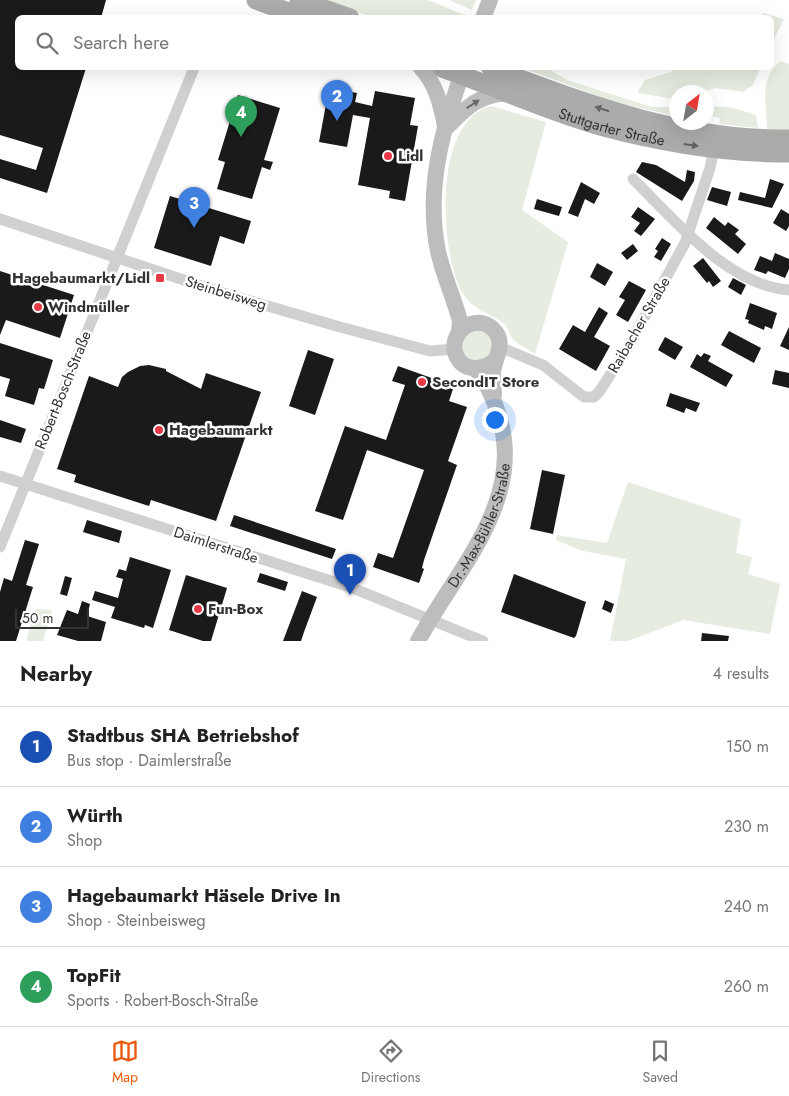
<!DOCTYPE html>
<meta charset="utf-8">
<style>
body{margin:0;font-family:Jost,sans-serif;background:#f6f6f6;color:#222}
.compass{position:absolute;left:669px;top:85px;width:45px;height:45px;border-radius:50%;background:#fff;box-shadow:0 5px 20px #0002;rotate:31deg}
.scale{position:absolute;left:15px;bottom:12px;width:74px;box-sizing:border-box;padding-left:5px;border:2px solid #333;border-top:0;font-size:14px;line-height:18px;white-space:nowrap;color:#333;-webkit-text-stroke:4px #fff;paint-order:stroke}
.you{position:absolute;left:494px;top:419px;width:18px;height:18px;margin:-12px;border:4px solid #fff;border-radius:50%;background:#1a73e8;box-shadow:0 0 0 8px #1a73e833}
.badge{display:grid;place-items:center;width:32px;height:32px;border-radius:50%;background:#ea580c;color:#fff;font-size:16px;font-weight:700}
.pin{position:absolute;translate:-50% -41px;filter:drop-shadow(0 1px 2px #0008)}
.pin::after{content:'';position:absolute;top:26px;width:18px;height:15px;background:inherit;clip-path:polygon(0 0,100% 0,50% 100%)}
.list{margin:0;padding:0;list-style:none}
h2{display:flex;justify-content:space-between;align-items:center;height:65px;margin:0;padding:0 20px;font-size:21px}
h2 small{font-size:16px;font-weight:400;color:#767676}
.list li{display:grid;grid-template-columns:32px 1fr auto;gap:15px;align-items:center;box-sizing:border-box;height:80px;padding:0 20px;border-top:1px solid #e0e0e0}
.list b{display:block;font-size:19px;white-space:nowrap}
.list p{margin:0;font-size:16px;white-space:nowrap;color:#767676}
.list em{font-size:16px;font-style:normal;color:#767676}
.icon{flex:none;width:28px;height:28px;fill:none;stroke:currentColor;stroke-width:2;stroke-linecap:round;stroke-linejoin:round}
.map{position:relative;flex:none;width:789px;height:641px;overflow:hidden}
.search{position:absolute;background:#fff;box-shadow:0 5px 20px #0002;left:15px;right:15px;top:15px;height:55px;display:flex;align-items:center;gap:12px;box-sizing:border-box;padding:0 18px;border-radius:8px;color:#767676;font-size:19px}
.sheet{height:385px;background:#fff}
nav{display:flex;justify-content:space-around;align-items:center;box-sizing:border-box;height:70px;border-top:1px solid #e0e0e0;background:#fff;font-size:14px;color:#767676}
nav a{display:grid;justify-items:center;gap:2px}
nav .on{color:#ea580c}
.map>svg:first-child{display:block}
.green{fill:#e6ecdf}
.building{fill:#1a1a1a}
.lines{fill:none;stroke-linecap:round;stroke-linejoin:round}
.street{stroke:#d0d0d0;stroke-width:11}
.secondary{stroke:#bdbdbd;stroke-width:16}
.primary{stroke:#ababab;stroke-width:19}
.oneway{fill:#6a6a6a}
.oneway2{fill:#636363}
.poi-dot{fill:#e63946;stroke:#fff;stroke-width:2}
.labels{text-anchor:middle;stroke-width:5;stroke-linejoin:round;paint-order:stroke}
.street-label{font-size:15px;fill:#333;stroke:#fff}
.poi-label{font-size:15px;font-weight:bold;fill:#333;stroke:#fff;text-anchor:start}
</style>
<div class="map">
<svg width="789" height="641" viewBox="0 0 789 641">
<rect width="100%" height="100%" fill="#fff"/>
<g class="green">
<path d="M320,0H428L465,15L464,18L372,17Z"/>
<path d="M449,0H476L472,10Z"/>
<path d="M763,13L784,19L772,43V18L761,17Z"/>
<path d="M781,61L789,64V133L767,132C767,107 758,76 781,61Z"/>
<path d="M523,68H547L567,80L652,107H676V116L614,102Z"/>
<path d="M674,68H760L753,85L743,92L716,88L701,92H676V99L637,93L645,80L671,72Z"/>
<path d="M491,106L546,122L522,210L568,242L535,354C529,349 518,345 513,339C509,334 508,327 503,323C487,311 472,310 462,292C439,250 433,120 491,106Z"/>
<path d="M706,106L730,107L756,115L758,128L719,124L720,118L707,115Z"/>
<path d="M483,328L497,345L484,363L467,360L461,349L466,332Z"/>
<path d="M628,482L741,519L736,553L752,557L748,574L780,584L770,634L683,620L628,641H610L626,559L583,551L556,540L557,535L607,543Z"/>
<path d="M36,609L52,610L43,641H26Z"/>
</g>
<g class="building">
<path d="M0,0H106L101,18H18V68H86L47,193L0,178V159L36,170L43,148L0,135Z"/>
<path d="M329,88L357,93L355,102L372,106L375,91L415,98L410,125L418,126L405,201L389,198L390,191L358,185L370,118L353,115L347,147L319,142Z"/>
<path d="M238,95L280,108L264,160L273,162L270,170L262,167L252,199L217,189L225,162L218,160Z"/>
<path d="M642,162L656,165L685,182L687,170L695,172L694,181L682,201L636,172Z"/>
<path d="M770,179L784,184L772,208L738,200L740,192L765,198Z"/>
<path d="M581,182L600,193L594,204L585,199L578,217L568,213Z"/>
<path d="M712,187L731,192L727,206L707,200Z"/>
<path d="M170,196L251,221L244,244L220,236L211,266L154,248Z"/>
<path d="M537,199L562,207L559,216L534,209Z"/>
<path d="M638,207L655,219L641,236L634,231L640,223L631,217Z"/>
<path d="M781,209L789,214V226L786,231L773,223Z"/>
<path d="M714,217L725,226L728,222L739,230L735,234L746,244L738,254L706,228Z"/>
<path d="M662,238L671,244L661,261L654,257L658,251L655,249Z"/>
<path d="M633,244L638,251L627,260L621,253Z"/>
<path d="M775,253L789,259V269L785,278L768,271L766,274L754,270L760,256L772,261Z"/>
<path d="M703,258L721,281L713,287L709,281L707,283L693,266Z"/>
<path d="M597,263L613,272L605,286L590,277Z"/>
<path d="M0,271L74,295L60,338L6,320L0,335Z"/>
<path d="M733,278L746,285L741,295L728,287Z"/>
<path d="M629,281L646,290L628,322L616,315L625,300L619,297Z"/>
<path d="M750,303L777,313L772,329L765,326L764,330L748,323L749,320L745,319Z"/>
<path d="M599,307L608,313L594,337L610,346L596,371L559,349L573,325L585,332Z"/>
<path d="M789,327V350L780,346Z"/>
<path d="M729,331L761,348L754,363L721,345Z"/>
<path d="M665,337L683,347L675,360L658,350Z"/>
<path d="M0,343L53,360L44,389L39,388L34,405L5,396L10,379L0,376Z"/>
<path d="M308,350L334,359L315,415L289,406Z"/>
<path d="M704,353L711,356L708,361L733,375L726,387L690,367L697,354L701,357Z"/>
<path d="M149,365L166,369V371L201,389L206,373L261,392L216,521L151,500L149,506L74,482L76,475L57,469L89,376L118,387L122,377L128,372L140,366Z"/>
<path d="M398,366L454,386L449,401L467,407L448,461L457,465L424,560L422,568L424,569L419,583L373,567L378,553L393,558L424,470L367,450L343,520L315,511L345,426L386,440L405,385L392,381Z"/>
<path d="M775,370L789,373V388L772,384Z"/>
<path d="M670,393L700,403L696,412L686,408L684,413L666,406Z"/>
<path d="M0,420L26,429L21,443L0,437Z"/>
<path d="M542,470L565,475L553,534L530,529Z"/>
<path d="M234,515L336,549L332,559L230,526Z"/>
<path d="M87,520L122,531L119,543L83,532Z"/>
<path d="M25,540L39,544L26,585L33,587L16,641H0V592L4,578L12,581Z"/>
<path d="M130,557L171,570L153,628L145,625L144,628L111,618L115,607L92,600L95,591L118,598L123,579L116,577L119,569L126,571Z"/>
<path d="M260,573L288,582L285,591L257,582Z"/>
<path d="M514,574L586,602L576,636L574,638L501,612Z"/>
<path d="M186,575L227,588L211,641H203L169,630Z"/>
<path d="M65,576L72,578L67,596L60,594Z"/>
<path d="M302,591L317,597L304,632L301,641H283Z"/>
<path d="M605,600L614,604L611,613L602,609Z"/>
<path d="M82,601L90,604L87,616L106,622L101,641H78L57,635L67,610L78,614Z"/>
<path d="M702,633L729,636L728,641H701Z"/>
</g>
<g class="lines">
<g class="street">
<path d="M633,179C675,220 727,285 789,290"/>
<path d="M0,219L223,293L340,327L430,351L455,349"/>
<path d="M500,347L543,365L584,397H594L599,392L627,349L685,243L710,168L714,148"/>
<path d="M0,476L350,587L483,641"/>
<path d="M0,547L194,68"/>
</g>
<g class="secondary">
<path d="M483,18L490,0"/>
<path d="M421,68C436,84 441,105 445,126"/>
<path d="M447,127C467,107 478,95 508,93"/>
<path d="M459,332L460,321C454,298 443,275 438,251C425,188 443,127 464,68"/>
<path d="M494,395C494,388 492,380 493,372C495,356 507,343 493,329C475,312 447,333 456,355C463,372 483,371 495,360"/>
<path id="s1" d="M418,641C455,571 526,502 499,416C494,399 487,383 475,368"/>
</g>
<g class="primary">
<path d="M256,0L305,18"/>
<path d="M299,0L350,18"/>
<path id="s2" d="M442,68C496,87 549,112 604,127C664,143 727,153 789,153"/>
<path d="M491,68C590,105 682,140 789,139"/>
</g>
</g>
<defs><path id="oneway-solid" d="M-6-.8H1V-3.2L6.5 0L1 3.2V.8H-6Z" transform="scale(1.25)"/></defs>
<use class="oneway" href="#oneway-solid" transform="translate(473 104) rotate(-33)"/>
<g class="oneway2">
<use href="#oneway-solid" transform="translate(602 109) rotate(-162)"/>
<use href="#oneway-solid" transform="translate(691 145) rotate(8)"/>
</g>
<g class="poi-dot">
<circle cx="388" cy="156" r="5"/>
<rect x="155" y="273" width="10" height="10" rx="2.5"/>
<circle cx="38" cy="307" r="5"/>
<circle cx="422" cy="382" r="5"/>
<circle cx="159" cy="430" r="5"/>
<circle cx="198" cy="609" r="5"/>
</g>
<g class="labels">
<g class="street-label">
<text dy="5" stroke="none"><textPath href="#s2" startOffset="180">Stuttgarter Straße</textPath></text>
<text transform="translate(226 293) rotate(17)" y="5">Steinbeisweg</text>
<text transform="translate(639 325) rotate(-60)" y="5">Raibacher Straße</text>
<text transform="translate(63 390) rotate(-68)" y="5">Robert-Bosch-Straße</text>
<text dy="5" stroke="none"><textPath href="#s1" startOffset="132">Dr.-Max-Bühler-Straße</textPath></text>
<text transform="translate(216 545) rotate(18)" y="5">Daimlerstraße</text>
</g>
<g class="poi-label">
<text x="398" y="161">Lidl</text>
<text x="150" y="283" text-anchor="end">Hagebaumarkt/Lidl</text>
<text x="48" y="312">Windmüller</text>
<text x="432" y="387">SecondIT Store</text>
<text x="169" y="435">Hagebaumarkt</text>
<text x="208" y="614">Fun-Box</text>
</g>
</g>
</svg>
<svg class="compass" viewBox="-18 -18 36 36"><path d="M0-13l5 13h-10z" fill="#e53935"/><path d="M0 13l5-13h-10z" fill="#767676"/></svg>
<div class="scale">50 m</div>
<div class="you"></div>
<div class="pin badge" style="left:350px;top:595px;background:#1a4fb4">1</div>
<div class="pin badge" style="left:337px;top:121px;background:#3f7fe0">2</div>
<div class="pin badge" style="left:194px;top:228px;background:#3f7fe0">3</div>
<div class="pin badge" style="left:241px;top:137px;background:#2e9e5b">4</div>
<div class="search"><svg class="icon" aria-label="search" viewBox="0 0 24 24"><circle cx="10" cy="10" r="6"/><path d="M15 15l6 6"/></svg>Search here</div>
</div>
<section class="sheet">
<h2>Nearby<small>4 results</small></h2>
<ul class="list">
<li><span class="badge" style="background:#1a4fb4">1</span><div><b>Stadtbus SHA Betriebshof</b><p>Bus stop · Daimlerstraße</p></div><em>150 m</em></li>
<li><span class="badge" style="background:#3f7fe0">2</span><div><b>Würth</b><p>Shop</p></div><em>230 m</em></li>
<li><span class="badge" style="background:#3f7fe0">3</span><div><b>Hagebaumarkt Häsele Drive In</b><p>Shop · Steinbeisweg</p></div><em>240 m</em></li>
<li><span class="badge" style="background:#2e9e5b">4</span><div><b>TopFit</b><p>Sports · Robert-Bosch-Straße</p></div><em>260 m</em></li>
</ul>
</section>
<nav>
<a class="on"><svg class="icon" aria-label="map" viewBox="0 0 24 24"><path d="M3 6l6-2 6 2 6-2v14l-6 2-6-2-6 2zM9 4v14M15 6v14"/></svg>Map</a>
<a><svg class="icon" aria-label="directions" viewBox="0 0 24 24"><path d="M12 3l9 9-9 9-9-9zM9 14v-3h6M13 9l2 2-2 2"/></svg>Directions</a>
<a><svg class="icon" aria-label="saved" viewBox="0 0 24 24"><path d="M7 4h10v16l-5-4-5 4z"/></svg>Saved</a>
</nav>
